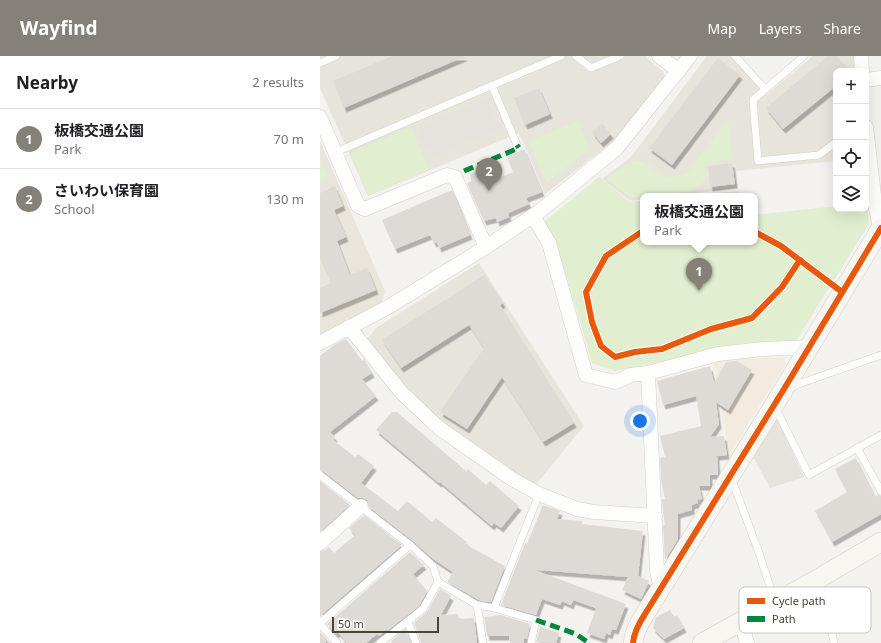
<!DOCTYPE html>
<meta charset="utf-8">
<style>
body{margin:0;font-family:"Noto Sans","Noto Sans JP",sans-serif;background:#f2f2f2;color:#202124}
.controls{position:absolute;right:12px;top:12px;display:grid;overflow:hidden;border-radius:8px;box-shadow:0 4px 16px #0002}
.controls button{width:36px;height:36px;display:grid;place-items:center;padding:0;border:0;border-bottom:1px solid #e0e0e0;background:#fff;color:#202124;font:20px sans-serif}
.scale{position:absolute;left:12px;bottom:10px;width:107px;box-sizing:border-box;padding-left:4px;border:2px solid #4b4439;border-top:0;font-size:11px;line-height:14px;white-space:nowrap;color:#4b4439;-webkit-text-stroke:3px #fff;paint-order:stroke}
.you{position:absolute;left:320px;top:365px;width:14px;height:14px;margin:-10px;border:3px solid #fff;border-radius:50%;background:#1a73e8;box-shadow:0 0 0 6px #1a73e833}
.badge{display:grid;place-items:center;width:26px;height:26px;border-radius:50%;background:#868178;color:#fff;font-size:13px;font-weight:700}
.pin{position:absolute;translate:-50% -33px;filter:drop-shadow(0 1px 2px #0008)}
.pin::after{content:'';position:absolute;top:21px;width:14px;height:12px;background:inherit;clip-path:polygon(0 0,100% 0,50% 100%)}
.popup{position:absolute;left:320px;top:137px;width:118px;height:52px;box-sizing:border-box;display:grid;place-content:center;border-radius:8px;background:#fff;filter:drop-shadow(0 1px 3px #0005);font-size:13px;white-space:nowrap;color:#757577}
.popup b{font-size:15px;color:#202124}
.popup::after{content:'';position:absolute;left:50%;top:100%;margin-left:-8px;border:8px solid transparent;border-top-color:#fff}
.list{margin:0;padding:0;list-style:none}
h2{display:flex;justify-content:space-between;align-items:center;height:52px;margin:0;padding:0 16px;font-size:17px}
h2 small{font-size:13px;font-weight:400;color:#757577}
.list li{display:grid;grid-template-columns:26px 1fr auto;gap:12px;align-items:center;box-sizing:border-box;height:60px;padding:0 16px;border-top:1px solid #e0e0e0}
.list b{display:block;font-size:15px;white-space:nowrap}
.list p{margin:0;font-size:13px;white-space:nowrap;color:#757577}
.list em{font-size:13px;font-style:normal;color:#757577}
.icon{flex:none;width:22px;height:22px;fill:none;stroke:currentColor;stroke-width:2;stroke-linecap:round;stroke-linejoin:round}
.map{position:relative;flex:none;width:561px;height:587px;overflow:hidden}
header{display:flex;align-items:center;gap:24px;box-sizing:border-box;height:56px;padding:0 20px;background:#868178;color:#fff}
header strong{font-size:19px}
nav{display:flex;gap:22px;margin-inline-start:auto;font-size:14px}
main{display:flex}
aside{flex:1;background:#fff}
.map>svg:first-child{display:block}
.residential{fill:#e7e4dc}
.commercial{fill:#f3ebdf}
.education{fill:#eae5da}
.green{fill:#e1eecf}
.parking{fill:#e6e3df}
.building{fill:#dedbd6;filter:url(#shadow)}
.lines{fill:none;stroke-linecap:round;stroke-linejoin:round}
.lane-casing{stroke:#d2d0cb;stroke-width:8}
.street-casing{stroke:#d2d0cb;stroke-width:15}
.secondary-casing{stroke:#d3cfc5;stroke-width:20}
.lane{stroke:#fdfdfc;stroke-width:7}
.street{stroke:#fdfdfc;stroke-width:14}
.secondary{stroke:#f7f6f1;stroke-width:19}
.quiet{stroke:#00873e;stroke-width:5;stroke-dasharray:10 5;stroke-linecap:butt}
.cycleway-casing{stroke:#fff;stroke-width:8}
.cycleway{stroke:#e8590c;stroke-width:6}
.key{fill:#fff;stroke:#c9c7c4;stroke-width:1}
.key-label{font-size:11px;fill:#4b4439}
</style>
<header>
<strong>Wayfind</strong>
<nav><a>Map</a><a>Layers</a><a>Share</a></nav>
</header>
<main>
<aside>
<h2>Nearby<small>2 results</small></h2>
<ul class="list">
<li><span class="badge">1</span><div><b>板橋交通公園</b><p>Park</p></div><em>70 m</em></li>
<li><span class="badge">2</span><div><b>さいわい保育園</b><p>School</p></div><em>130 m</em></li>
</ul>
</aside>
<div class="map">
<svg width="561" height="587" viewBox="0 0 561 587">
<defs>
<filter id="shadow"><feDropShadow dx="2.5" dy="4.5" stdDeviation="0" flood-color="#0004"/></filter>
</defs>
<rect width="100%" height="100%" fill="#f4f2ee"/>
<g class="residential">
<path d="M0,0H326L328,3L343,15L345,21L294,85L225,138L199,77L48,140L0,32Z"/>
<path d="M387,0H411L446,39L493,0H535L536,15H516V105L416,115L418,132L350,140H323V143L310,145L282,123L311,101Z"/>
<path d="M159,207L264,370L214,431L108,357L46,285L56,272Z"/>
</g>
<path class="commercial" d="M465,301L466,308L409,399L393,304Z"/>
<path class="education" d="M0,85L65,235L61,247L0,280Z"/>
<g class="green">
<path d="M408,64L413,103L385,107L386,119L383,127L371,135L311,142L286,123L312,105L324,106L343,121L365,119Z"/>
<path d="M258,65L269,93L227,127L208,85Z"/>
<path d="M91,71L109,113L48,139L30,97Z"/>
<path d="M0,102L9,123L0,127Z"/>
<path d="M279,121L310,146L323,145V186H435V159L516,150V153H546V147H547L549,168L476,285L423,287L362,302L295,315L272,307L236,185L224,166Z"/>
<path d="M418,135V140H369Z"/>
</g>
<g class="parking">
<path d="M166,42L179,72L115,100L110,90L105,92L100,82L103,80L100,71Z"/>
<path d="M456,365L460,366L484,421L450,432L433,401Z"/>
</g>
<g class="building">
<path d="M72,0H146L24,52L13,25Z"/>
<path d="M508,0H517L530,15H516V30L463,73L446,52Z"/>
<path d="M398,2L420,19L352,109L329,92Z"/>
<path d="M219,32L230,58L205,69L194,42Z"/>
<path d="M282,67L291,78L281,87L272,76Z"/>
<path d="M204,93L222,136L206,142L209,148L188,157L189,161L177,166L176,162L164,165L147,127L152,125L149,118L165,112L171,125L193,116L187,101Z"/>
<path d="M412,107L415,128L390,131L388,110Z"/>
<path d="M15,130L23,150L14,154L26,181L17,185L30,219L47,212L56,234L0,257V232L11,227L0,202V137Z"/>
<path d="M132,134L150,179L119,192L117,186L114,187L110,179L75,193L62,164Z"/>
<path d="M164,219L183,247L180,249L254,367L223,386L182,321L147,373L120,356L164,292L149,269L81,312L62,284Z"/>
<path d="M26,283L42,305L44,303L45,305L52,317L42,323L56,340L10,376L15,381L13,384L35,401L38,398L54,410L41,427L78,455L87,445L112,466L116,462L147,486L145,488L185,510L171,546L161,545L127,526L133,516L112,502L93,485L49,451L47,444L43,442H38L3,415L0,414V300L14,289Z"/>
<path d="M417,305L432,314L408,354L396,346L399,368L390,381L404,380L407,399L397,400L398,419H390V430H379L382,443L377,444L378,447L372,449V454L358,458V483L345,504L343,469H345L343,457L342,443H345L341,424L340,402L345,401L340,380L381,370L376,340L343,349L337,325L390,310L394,327L406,306Z"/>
<path d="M72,356H77L146,415L148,413L166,429L170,425L199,450L181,472L174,467L172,470L120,426L119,427L56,374Z"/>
<path d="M536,402L555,441L558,439L561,440V458L512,486L495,455L527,436L515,413Z"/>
<path d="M0,425L30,449L0,476Z"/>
<path d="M223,449L240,455L237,463L262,465V468L323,475L318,520L329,525L321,543L302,534L308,521L217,514V515L306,548L296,574L292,573L290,579L286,577L284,583L267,577L276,552L253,544L251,549L242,545L240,549L222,543L216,559L181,549L205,487L207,488Z"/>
<path d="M44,459L82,489L0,560V495L5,494L9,491L14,497L35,479L29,472Z"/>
<path d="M90,496L104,509L93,518L107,535L99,550L67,575V573L59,580L57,578L46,587H27L18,576L16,578L7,568Z"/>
<path d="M120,533L131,540L121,559L138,558L139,563L154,562L157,587H101L94,567L107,556Z"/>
<path d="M350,554L354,561L357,559L364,572L344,583L333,572L336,561Z"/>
<path d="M181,559L210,568L207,583L204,582V587H190L189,580H167L164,561Z"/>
<path d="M220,571L239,577L236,587L216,586Z"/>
<path d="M85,573L91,587H72L71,585Z"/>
<path d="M0,576L8,584L5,587H0Z"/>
</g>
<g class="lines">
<defs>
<g id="lane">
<path d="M256,0L271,12L300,0"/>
<path d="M415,0L445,33"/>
<path d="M484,0L433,44L438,105L499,99L516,86"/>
<path d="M0,7L16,0"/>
<path d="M172,30L197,89"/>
<path d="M16,96L241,0"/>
<path d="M470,331L561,299"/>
<path d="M455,351L489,419L561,379"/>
<path d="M537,392L561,435"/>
<path d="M0,419L90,489L113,510L118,526L157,549L174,552L216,564L211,587"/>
<path d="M412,424L439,497L455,546"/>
<path d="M496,524L505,542L514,587"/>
<path d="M157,549L163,587"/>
<path d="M174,552L219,438"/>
<path d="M88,566L96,587"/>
<path d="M0,567L90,489"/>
<path d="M0,568L17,587"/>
<path d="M60,587L103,553L118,526"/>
</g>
<g id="street">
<path d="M339,0L359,15"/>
<path d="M541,0L542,15"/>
<path d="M546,24L561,22"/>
<path d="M0,61L38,150L45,153L127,119L135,121L166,191"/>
<path d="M546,71L555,148L561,175"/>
<path d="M213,160L229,187L266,319L295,326L311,319L328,317L398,298L443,293L489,291"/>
<path d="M29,271L81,336L119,372L192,423L219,438L257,453L274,456L335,460"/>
<path d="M0,287L70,250L166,191L220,155L297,92L370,0"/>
<path d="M328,317L337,515L341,532"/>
<path d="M0,487L41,450"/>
<path d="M421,565L427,587"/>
</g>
<g id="secondary">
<path d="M313,587C314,576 319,567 325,558L464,333L561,172"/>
<path d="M382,587L496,524L561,486"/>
</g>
</defs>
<use href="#lane" class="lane-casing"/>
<use href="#street" class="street-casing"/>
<use href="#secondary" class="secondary-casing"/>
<use href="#lane" class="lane"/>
<use href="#street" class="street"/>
<use href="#secondary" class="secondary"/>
<g class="quiet">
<path d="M144,115L199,92L197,89"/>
<path d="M216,564L256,578L269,587"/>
</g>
<defs>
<g id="cycleway">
<path d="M323,175L286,200L266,236L272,266L281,290L295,301L315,296L342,293L391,273L432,262L462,231L480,204"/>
<path d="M435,176L461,190L522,236"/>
<path d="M313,587C314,576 319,567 325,558L464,333L561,172"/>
</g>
</defs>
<use href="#cycleway" class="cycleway-casing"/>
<use href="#cycleway" class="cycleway"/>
</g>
<rect x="419" y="531" width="132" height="46" rx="6" class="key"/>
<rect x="427" y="542" width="18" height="6" fill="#e8590c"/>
<rect x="427" y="560" width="18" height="6" fill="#00873e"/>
<g class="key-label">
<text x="452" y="549">Cycle path</text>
<text x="452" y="567">Path</text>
</g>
</svg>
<div class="controls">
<button>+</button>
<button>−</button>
<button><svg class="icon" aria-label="locate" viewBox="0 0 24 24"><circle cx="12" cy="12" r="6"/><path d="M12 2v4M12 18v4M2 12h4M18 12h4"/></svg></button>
<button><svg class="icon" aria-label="layers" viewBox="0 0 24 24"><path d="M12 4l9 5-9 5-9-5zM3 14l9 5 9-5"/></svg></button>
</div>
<div class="scale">50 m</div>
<div class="you"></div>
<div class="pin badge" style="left:379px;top:235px">1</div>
<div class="popup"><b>板橋交通公園</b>Park</div>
<div class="pin badge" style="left:169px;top:135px">2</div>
</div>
</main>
